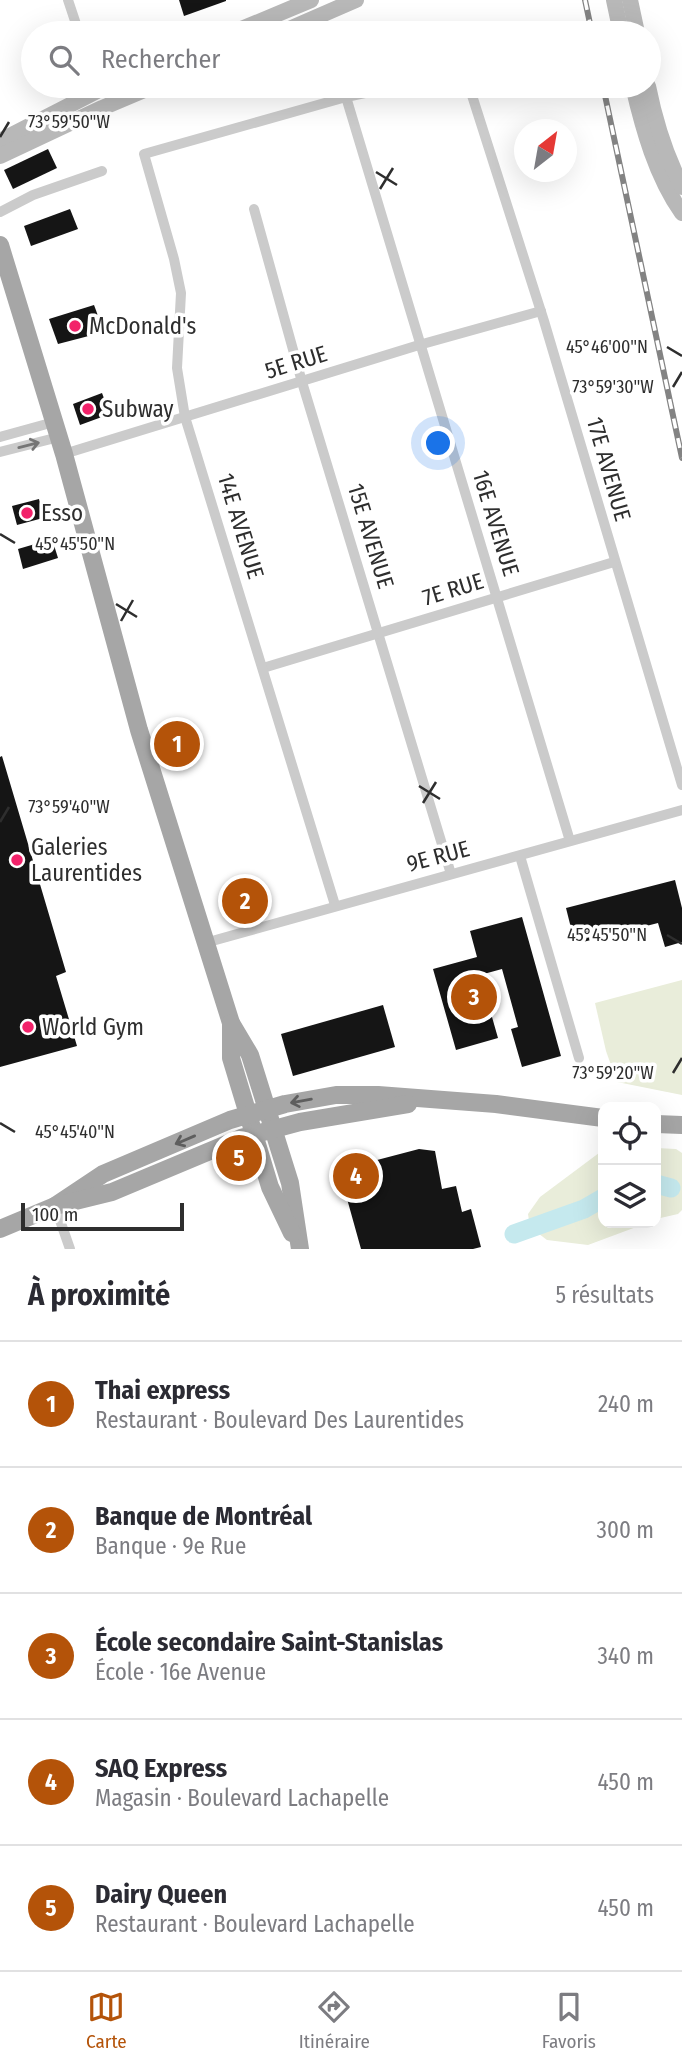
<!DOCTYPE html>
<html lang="fr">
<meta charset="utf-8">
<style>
body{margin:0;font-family:"Fira Sans Condensed",sans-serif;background:#f7f7f7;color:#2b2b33}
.controls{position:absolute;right:21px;bottom:21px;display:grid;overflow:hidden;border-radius:14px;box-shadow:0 7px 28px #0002}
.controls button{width:63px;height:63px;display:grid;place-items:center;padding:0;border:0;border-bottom:2px solid #e1e1e2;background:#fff;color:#2b2b33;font:35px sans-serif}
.compass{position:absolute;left:514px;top:119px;width:63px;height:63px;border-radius:50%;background:#fff;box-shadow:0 7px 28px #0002;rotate:31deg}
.scale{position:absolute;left:21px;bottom:18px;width:163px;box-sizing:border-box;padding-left:7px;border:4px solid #2e2e2e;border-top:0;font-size:19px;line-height:24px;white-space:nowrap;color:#2e2e2e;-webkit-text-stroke:5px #fff;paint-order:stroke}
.you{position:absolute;left:439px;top:444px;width:24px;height:24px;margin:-18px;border:5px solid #fff;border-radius:50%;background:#1a73e8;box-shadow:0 0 0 10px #1a73e833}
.badge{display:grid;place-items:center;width:46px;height:46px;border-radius:50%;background:#b45309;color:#fff;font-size:23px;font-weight:700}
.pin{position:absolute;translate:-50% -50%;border:4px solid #fff;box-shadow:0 2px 7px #0006}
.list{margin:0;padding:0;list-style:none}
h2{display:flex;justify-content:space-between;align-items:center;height:91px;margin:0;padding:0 28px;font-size:30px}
h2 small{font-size:23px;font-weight:400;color:#7c7c81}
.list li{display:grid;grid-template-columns:46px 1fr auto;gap:21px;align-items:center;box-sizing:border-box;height:126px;padding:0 28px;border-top:2px solid #e1e1e2}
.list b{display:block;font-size:26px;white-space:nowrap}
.list p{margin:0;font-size:23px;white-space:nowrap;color:#7c7c81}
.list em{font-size:23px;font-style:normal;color:#7c7c81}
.icon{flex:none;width:38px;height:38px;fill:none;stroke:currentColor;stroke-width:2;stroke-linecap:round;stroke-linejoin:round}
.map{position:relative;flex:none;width:682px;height:1249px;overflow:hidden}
.search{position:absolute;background:#fff;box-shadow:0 7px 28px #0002;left:21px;right:21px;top:21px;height:77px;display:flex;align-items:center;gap:18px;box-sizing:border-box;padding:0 24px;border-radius:38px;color:#7c7c81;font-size:26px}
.sheet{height:721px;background:#fff}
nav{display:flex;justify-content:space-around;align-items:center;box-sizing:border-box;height:98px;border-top:2px solid #e1e1e2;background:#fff;font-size:19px;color:#7c7c81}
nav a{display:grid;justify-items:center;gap:4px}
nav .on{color:#b45309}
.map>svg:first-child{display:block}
.green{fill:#e9edda}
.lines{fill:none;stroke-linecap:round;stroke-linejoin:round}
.river{stroke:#c5e9ee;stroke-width:19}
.building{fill:#151515}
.street{stroke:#cbcbcb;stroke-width:10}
.secondary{stroke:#b8b8b8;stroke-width:16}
.primary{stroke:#a6a6a6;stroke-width:18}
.rail-casing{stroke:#838383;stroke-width:6}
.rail{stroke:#fff;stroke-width:3.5;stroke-dasharray:10;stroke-linecap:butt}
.oneway{stroke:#757575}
.oneway2{stroke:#5e5e5e}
.ticks{fill:none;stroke:#2e2e2e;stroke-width:2.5}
.poi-dot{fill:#f2226a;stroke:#fff;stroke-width:2.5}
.labels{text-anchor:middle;stroke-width:7;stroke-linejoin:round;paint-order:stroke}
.poi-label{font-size:23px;fill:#2e2e2e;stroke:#fff;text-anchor:start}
.street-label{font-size:23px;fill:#2e2e2e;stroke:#fff}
.ticks-label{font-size:18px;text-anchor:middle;fill:#2e2e2e;stroke:#fff;stroke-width:7;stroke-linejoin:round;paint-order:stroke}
</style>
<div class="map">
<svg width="682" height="1249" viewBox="0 0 682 1249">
<rect width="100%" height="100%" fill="#fff"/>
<g class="green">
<path d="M682,980V1095L617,1082L606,1051L595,1003Z"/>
<path d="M656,1148L676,1149L682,1153V1210L678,1214L656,1219Z"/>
<path d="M603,1150V1223H647L588,1245L547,1240L530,1227L528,1214L540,1197Z"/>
</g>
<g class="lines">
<g class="river">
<path d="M656,1184L671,1188"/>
<path d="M514,1234L584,1209L603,1198"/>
</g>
</g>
<g class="building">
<path d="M179,0H226V1L184,16Z"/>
<path d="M48,149L57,168L13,189L4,170Z"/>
<path d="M70,209L78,229L31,246L24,226Z"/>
<path d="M94,305L104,332L58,344L49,319Z"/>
<path d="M102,393L110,414L80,425L73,404Z"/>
<path d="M39,499L43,518L17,525L12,506Z"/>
<path d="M52,539L58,558L23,569L18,549Z"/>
<path d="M2,756L66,972L56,976L77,1046L0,1067V757Z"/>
<path d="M675,880L682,908V942L665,947L658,923L575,944L566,908Z"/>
<path d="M522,917L561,1056L522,1067L511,1029L518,1027L502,969L480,975L498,1038L456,1050L433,969L477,957L470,931Z"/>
<path d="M383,1005L395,1047L293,1076L281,1034Z"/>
<path d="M419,1149L435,1151L442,1189L456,1186L462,1212L471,1209L481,1247L473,1249H361L339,1170Z"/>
</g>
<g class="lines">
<g class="street">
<path d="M68,0L79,33"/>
<path d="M469,86L544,321L682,785"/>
<path d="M346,97L570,841"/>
<path d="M254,209L302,382L451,874"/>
<path d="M0,212L33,195L102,171"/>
<path d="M0,437L54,422"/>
<path d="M0,452L59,437"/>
<path d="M64,454L419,345L541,311"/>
<path d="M263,668L614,562"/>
<path d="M520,856L579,1058"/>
<path d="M335,905L185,417L177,368L181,293L174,259L144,154L346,97L398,86"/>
<path d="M205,943L682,810"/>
<path d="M55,1206L70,1249"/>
</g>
<g class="secondary">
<path d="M614,0L621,33"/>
<path d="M630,0L637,33"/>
<path d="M232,33L311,0"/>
<path d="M280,33L356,0"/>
<path d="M633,86C643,129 656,176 682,213"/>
<path d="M648,86C655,121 665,154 682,187"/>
<path d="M0,141L107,86"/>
<path d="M0,156L102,108L154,86"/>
</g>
<g class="primary">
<path d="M0,245L64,454L139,730L231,1023L250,1055L290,1183L300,1249"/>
<path d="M231,1023V1058L270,1187L292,1233"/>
<path d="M656,1124L682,1125"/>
<path d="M55,1206L103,1174L230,1120L285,1104L336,1095H378L496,1104L603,1118"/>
<path d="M0,1229L55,1206L112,1192L241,1138L300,1122L408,1104"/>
</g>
<defs>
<g id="rail">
<path d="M585,0L592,33"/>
<path d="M603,86L682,458"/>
</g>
</defs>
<use href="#rail" class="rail-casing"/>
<use href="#rail" class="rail"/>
</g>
<defs><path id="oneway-shaft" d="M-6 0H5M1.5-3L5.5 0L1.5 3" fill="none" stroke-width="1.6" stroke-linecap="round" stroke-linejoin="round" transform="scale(1.75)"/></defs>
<use class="oneway" href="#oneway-shaft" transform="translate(29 445) rotate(-14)"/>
<g class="oneway2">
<use href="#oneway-shaft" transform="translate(301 1101) rotate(170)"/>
<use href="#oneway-shaft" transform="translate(185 1140) rotate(157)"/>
</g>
<path class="ticks" d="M0,137L9,122M376,172L397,185M380,189L393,168M667,347L682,356M673,387L682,372M0,534L15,543M116,604L137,617M121,621L133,600M419,786L440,799M423,803L436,782M0,822L9,807M667,935L682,944M673,1073L682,1058M0,1123L15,1132"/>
<g class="poi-dot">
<circle cx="75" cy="326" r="7"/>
<circle cx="88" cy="409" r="7"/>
<circle cx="27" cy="513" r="7"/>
<circle cx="17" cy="860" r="7"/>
<circle cx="28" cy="1027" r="7"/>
</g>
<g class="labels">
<g class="poi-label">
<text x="89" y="334">McDonald's</text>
<text x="102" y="417">Subway</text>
<text x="41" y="521">Esso</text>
<text x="31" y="855">Galeries<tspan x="31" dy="26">Laurentides</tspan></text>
<text x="42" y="1035">World Gym</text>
</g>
<g class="street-label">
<text transform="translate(296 362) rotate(-17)" y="8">5E RUE</text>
<text transform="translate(609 469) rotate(74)" y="8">17E AVENUE</text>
<text transform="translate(496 523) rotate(73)" y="8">16E AVENUE</text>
<text transform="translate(241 526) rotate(73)" y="8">14E AVENUE</text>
<text transform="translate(371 536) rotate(73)" y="8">15E AVENUE</text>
<text transform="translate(453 589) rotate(-17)" y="8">7E RUE</text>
<text transform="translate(438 856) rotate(-15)" y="8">9E RUE</text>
</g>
</g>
<g class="ticks-label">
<text x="69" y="128">73°59'50"W</text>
<text x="607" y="353">45°46'00"N</text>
<text x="613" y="393">73°59'30"W</text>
<text x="75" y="550">45°45'50"N</text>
<text x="69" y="813">73°59'40"W</text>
<text x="607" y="941">45°45'50"N</text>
<text x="613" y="1079">73°59'20"W</text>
<text x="75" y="1138">45°45'40"N</text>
</g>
</svg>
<div class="controls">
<button><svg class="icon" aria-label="locate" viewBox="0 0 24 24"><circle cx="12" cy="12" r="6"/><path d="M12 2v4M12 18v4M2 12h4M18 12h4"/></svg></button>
<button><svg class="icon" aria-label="layers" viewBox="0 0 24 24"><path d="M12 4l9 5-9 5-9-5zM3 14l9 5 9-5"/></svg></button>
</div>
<svg class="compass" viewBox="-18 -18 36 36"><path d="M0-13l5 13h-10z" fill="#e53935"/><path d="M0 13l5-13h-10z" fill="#7c7c81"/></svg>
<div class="scale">100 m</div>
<div class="you"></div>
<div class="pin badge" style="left:177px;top:744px">1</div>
<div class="pin badge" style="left:245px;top:901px">2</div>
<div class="pin badge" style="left:474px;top:997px">3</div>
<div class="pin badge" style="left:356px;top:1176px">4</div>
<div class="pin badge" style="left:239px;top:1158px">5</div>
<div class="search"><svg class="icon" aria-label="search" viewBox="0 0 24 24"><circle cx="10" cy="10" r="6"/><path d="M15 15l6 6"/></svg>Rechercher</div>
</div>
<section class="sheet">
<h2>À proximité<small>5 résultats</small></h2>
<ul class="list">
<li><span class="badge">1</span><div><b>Thai express</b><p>Restaurant · Boulevard Des Laurentides</p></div><em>240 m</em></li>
<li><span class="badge">2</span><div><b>Banque de Montréal</b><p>Banque · 9e Rue</p></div><em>300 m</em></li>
<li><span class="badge">3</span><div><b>École secondaire Saint-Stanislas</b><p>École · 16e Avenue</p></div><em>340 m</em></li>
<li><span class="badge">4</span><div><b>SAQ Express</b><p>Magasin · Boulevard Lachapelle</p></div><em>450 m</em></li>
<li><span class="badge">5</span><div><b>Dairy Queen</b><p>Restaurant · Boulevard Lachapelle</p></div><em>450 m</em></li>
</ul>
</section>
<nav>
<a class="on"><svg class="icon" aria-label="map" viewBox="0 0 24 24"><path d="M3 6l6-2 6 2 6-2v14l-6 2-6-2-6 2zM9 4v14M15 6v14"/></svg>Carte</a>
<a><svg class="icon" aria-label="directions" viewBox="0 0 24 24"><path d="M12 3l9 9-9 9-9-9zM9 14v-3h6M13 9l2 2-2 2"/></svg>Itinéraire</a>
<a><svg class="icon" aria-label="saved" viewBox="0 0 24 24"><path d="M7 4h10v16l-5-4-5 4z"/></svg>Favoris</a>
</nav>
